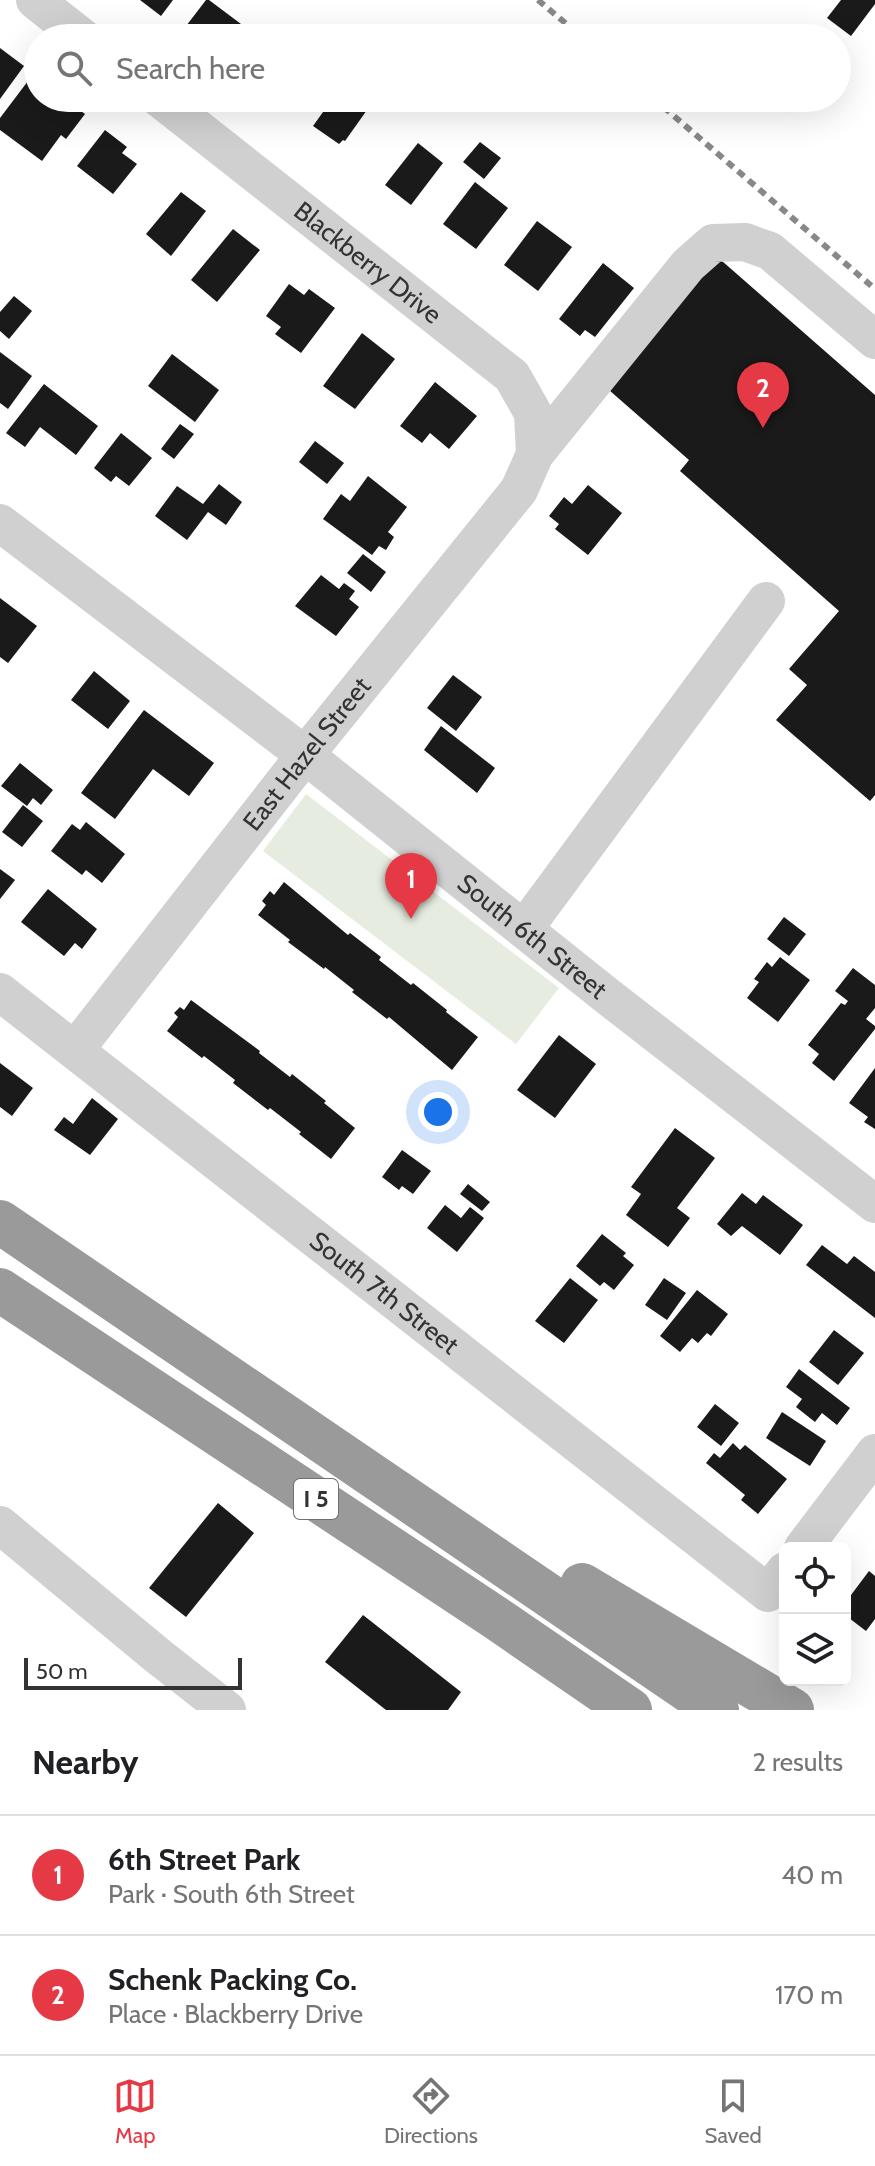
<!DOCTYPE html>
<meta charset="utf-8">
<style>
body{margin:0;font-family:Cabin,sans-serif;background:#f2f2f2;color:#202124}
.controls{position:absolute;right:24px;bottom:24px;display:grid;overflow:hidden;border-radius:12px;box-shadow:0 8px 32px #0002}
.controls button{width:72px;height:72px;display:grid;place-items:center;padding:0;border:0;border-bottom:2px solid #e0e0e0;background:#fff;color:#202124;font:40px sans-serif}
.scale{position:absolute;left:24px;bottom:20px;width:218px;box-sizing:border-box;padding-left:8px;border:4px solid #333;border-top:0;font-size:22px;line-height:28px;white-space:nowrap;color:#333;-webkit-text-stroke:6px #fff;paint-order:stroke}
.you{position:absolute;left:438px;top:1112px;width:28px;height:28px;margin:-20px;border:6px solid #fff;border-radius:50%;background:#1a73e8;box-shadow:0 0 0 12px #1a73e833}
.badge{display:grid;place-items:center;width:52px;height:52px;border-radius:50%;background:#e63946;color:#fff;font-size:26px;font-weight:700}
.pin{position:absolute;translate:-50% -66px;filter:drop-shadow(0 2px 4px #0008)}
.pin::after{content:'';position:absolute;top:42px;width:28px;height:24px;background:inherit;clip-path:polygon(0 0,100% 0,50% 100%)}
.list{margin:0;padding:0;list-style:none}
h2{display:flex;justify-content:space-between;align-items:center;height:104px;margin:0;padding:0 32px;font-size:34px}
h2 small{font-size:26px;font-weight:400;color:#757577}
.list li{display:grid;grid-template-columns:52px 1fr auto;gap:24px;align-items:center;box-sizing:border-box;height:120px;padding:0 32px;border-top:2px solid #e0e0e0}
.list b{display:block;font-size:30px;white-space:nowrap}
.list p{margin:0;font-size:26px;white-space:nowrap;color:#757577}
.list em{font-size:26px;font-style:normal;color:#757577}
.icon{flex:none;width:44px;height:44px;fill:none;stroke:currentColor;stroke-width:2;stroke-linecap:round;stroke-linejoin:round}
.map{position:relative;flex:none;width:875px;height:1710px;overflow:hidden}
.search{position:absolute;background:#fff;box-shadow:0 8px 32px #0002;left:24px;right:24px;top:24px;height:88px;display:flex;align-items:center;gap:20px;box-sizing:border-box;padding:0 28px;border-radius:44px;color:#757577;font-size:30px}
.sheet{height:344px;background:#fff}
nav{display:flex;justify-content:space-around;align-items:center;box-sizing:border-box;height:112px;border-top:2px solid #e0e0e0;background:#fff;font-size:22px;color:#757577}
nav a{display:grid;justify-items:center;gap:4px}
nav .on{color:#e63946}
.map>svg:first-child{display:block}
.green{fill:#e6ecdf}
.building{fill:#1a1a1a}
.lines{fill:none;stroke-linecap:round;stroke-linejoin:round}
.minor{stroke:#d0d0d0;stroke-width:38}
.highway{stroke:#9a9a9a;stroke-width:44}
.rail{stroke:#888;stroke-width:6;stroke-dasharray:8 6;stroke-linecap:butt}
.labels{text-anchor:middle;stroke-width:8;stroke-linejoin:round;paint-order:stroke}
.shield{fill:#fff;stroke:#707070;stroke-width:2}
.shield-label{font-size:24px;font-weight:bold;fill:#333}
.street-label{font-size:26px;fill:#333;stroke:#fff}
</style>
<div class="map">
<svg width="875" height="1710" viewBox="0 0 875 1710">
<rect width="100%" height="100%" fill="#fff"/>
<path class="green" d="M306,794L559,988L516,1044L263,851Z"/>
<g class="building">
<path d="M140,0H173L161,16Z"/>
<path d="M206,0H209L253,33L250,38H194L183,30Z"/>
<path d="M841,0H875V4L851,36L827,18Z"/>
<path d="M266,30L276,38H259Z"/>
<path d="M0,48L24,66L0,99Z"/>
<path d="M28,81L38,89V98H50L54,101L56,98H63L85,114L66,139L61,135L42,161L0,130V118Z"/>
<path d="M333,98H350L367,110L345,141L343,140L339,144L313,126Z"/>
<path d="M105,130L127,147L122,153L137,164L113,194L77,166Z"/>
<path d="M480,142L501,158L484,179L463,162Z"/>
<path d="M418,143L443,163L411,205L385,185Z"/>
<path d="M475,182L508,208L476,249L443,224Z"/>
<path d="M181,192L206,211L171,256L146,234Z"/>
<path d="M537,221L572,247L538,291L504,265Z"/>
<path d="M233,229L260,250L217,302L191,280Z"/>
<path d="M714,254L875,395V795L870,801L776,720L807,685L789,669L839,611L680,471L689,460L601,383Z"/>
<path d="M603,263L634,288L595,337L585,330L580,336L559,319Z"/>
<path d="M289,284L304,295L309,289L335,308L301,353L275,334L281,327L266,316Z"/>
<path d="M14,296L32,311L9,339L0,331V312Z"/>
<path d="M362,333L395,359L355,409L323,386Z"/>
<path d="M0,352L32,376L8,409L0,403Z"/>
<path d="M172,354L219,390L195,422L148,386Z"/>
<path d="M435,382L477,416L449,449L430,433L422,443L400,426Z"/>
<path d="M44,384L98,426L76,455L40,427L25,447L6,433Z"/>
<path d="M180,424L194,434L174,459L161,449Z"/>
<path d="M121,433L152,458L129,486L116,476L111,482L94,468Z"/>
<path d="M315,441L344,463L327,484L299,462Z"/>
<path d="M368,476L407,507L388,532L394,537L386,550L379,546L372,555L323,519L341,494L350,501Z"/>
<path d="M219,484L242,502L226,525L208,512L187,540L155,516L177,486L203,504Z"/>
<path d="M588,485L622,513L588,555L555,529L559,524L549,516L564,497L572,504Z"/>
<path d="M363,554L386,572L371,592L347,573Z"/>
<path d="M321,575L339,589L344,583L355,591L349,599L359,607L336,636L295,606Z"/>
<path d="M0,598L37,626L8,663L0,657Z"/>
<path d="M94,671L130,701L108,729L71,700Z"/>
<path d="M453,675L482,697L456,731L427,708Z"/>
<path d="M144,710L214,763L189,796L153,769L115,819L81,793Z"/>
<path d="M441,726L495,768L477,793L424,750Z"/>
<path d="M20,763L53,790L41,805L33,798L27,806L1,786Z"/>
<path d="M23,805L43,821L22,847L2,832Z"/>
<path d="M86,822L125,854L102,883L86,870L82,875L51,851L72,824L80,830Z"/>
<path d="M0,869L15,880L0,899Z"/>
<path d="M284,882L348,935L350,933L381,957L379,960L411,985L413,983L447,1010L446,1012L478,1037L452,1070L389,1017L387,1019L352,992L354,990L325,967L324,969L288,942L290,940L258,915L266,905L262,901L270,891L274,895Z"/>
<path d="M48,889L97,929L82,949L75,943L64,956L21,922Z"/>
<path d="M784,917L806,934L789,956L767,939Z"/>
<path d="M780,957L810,980L778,1022L747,998L759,982L754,979L767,962L772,967Z"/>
<path d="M853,968L875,985V1008L866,1019L875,1026V1029L834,1081L812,1063L819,1054L808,1045L841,1003L845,1005L848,1001L835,991Z"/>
<path d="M191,1000L260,1051L259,1053L290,1077L292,1074L326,1101L324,1103L355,1128L331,1159L299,1134L301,1132L270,1108L268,1110L233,1083L235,1080L204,1056L202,1058L167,1031L178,1017L174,1013L180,1007L184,1010Z"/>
<path d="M559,1035L596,1064L555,1118L517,1090Z"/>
<path d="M0,1063L33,1088L12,1116L0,1107Z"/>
<path d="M875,1068V1129L864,1122L868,1117L849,1103Z"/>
<path d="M92,1098L118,1119L90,1155L54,1130L64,1117L73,1124Z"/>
<path d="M675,1128L715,1158L677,1208L690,1218L668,1247L626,1215L641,1194L631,1187Z"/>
<path d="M402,1150L431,1171L413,1194L402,1186L399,1190L382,1177Z"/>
<path d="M468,1184L490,1202L482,1211L460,1194Z"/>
<path d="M742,1193L756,1204L763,1195L803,1225L780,1255L742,1226L731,1236L717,1224Z"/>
<path d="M445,1205L461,1218L470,1207L484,1218L457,1252L427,1228Z"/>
<path d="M602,1234L626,1253L623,1256L634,1265L614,1290L604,1282L600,1286L576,1266Z"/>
<path d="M822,1245L847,1264L854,1256L875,1272V1318L806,1265Z"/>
<path d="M570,1278L598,1300L564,1343L535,1321Z"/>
<path d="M664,1278L686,1293L667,1320L645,1305Z"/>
<path d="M697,1290L728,1314L711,1336L707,1333L698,1343L692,1338L680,1352L660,1336Z"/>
<path d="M834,1330L864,1353L838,1385L809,1362Z"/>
<path d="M799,1369L850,1408L837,1425L822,1413L815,1422L796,1407L802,1399L786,1387Z"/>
<path d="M715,1404L739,1423L721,1446L697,1427Z"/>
<path d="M782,1412L826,1441L810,1466L766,1438Z"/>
<path d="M733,1443L740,1450L745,1445L787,1479L758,1514L741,1500L745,1495L706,1463L714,1453L720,1458Z"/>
<path d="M218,1503L254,1533L186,1617L149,1588Z"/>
<path d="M869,1571L875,1576V1619L866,1631L845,1615V1603Z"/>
<path d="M363,1615L461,1692L448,1710H386L325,1662Z"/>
</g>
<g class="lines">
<g class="minor">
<path d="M35,0L83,38"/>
<path id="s1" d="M159,98L512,376L533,413L535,454"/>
<path id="s2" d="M0,523L305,755L606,995L875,1204"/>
<path d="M524,929L766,601"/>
<path id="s3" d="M0,992L768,1593L785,1571"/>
<path id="s4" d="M75,1050L305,755L519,490L535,454L688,265L713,243L745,242L770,251L875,340"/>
<path d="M0,1525L158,1656L227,1710"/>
<path d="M803,1548L875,1453"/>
</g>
<g class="highway">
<path d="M0,1222L717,1710"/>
<path d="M0,1290L496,1618L630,1710"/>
<path d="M582,1585L792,1710"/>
</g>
<g class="rail">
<path d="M538,0L583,38"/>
<path d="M653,98L875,289"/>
</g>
</g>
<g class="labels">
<rect class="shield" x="294" y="1479" width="44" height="40" rx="6"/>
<g class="shield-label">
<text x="316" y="1507">I 5</text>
</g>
<g class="street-label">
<text dy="9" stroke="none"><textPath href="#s1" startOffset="266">Blackberry Drive</textPath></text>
<text dy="9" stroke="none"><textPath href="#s4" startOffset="376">East Hazel Street</textPath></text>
<text dy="9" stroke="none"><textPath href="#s2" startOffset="674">South 6th Street</textPath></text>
<text dy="9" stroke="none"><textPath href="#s3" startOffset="488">South 7th Street</textPath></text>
</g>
</g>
</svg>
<div class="controls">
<button><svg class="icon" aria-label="locate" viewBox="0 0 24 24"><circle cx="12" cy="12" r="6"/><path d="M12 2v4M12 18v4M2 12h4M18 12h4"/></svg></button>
<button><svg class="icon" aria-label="layers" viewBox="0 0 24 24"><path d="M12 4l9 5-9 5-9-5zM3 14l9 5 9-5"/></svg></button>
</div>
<div class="scale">50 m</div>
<div class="you"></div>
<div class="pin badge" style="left:411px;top:919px">1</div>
<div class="pin badge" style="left:763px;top:428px">2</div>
<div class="search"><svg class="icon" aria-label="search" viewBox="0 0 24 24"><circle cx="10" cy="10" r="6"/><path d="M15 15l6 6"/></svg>Search here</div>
</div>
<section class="sheet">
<h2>Nearby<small>2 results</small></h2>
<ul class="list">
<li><span class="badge">1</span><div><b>6th Street Park</b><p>Park · South 6th Street</p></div><em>40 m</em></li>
<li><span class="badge">2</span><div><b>Schenk Packing Co.</b><p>Place · Blackberry Drive</p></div><em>170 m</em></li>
</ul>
</section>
<nav>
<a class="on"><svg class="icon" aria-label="map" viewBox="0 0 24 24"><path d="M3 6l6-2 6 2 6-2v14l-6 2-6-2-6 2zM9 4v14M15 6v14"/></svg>Map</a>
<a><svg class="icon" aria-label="directions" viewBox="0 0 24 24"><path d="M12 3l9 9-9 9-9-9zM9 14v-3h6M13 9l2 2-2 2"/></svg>Directions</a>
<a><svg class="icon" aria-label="saved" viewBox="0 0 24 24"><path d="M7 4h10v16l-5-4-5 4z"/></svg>Saved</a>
</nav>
